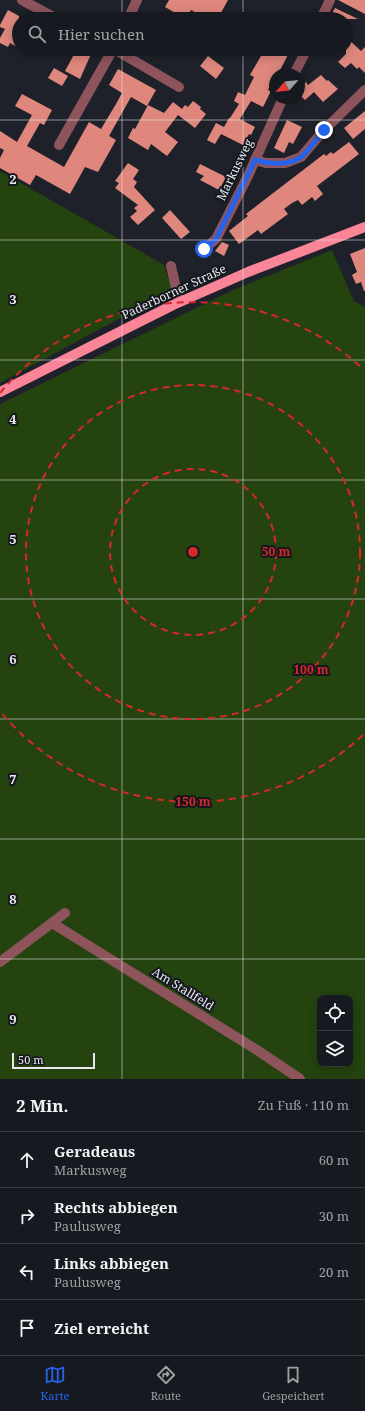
<!DOCTYPE html>
<html lang="de">
<meta charset="utf-8">
<style>
body{margin:0;font-family:"Noto Serif",serif;background:#23262c;color:#f1f3f6}
.controls{position:absolute;right:12px;bottom:12px;display:grid;overflow:hidden;border-radius:8px;box-shadow:0 2px 10px #0003}
.controls button{width:36px;height:36px;display:grid;place-items:center;padding:0;border:0;border-bottom:1px solid #35383d;background:#16191f;color:#f1f3f6;font:20px sans-serif}
.compass{position:absolute;left:269px;top:68px;width:36px;height:36px;border-radius:50%;background:#16191f;box-shadow:0 2px 10px #0003;rotate:243deg}
.scale{position:absolute;left:12px;bottom:10px;width:83px;box-sizing:border-box;padding-left:4px;border:2px solid #e7e9ef;border-top:0;font-size:11px;line-height:14px;white-space:nowrap;color:#e7e9ef;-webkit-text-stroke:3px #15171f;paint-order:stroke}
.stop{position:absolute;width:12px;height:12px;margin:-9px;border:3px solid #2563eb;border-radius:50%;background:#fff}
.stop.end{background:#2563eb;border-color:#fff;box-shadow:0 1px 4px #0008}
.list{margin:0;padding:0;list-style:none}
h2{display:flex;justify-content:space-between;align-items:center;height:52px;margin:0;padding:0 16px;font-size:17px}
h2 small{font-size:13px;font-weight:400;color:#9ea0a4}
.list li{display:grid;grid-template-columns:26px 1fr auto;gap:12px;align-items:center;box-sizing:border-box;height:56px;padding:0 16px;border-top:1px solid #35383d}
.list b{display:block;font-size:15px;white-space:nowrap}
.list p{margin:0;font-size:13px;white-space:nowrap;color:#9ea0a4}
.list em{font-size:13px;font-style:normal;color:#9ea0a4}
.icon{flex:none;width:22px;height:22px;fill:none;stroke:currentColor;stroke-width:2;stroke-linecap:round;stroke-linejoin:round}
.map{position:relative;flex:none;width:365px;height:1079px;overflow:hidden}
.search{position:absolute;background:#16191f;box-shadow:0 2px 10px #0003;left:12px;right:12px;top:12px;height:44px;display:flex;align-items:center;gap:10px;box-sizing:border-box;padding:0 14px;border-radius:22px;color:#9ea0a4;font-size:15px}
.sheet{height:276px;background:#16191f}
nav{display:flex;justify-content:space-around;align-items:center;box-sizing:border-box;height:56px;border-top:1px solid #35383d;background:#16191f;font-size:11px;color:#9ea0a4}
nav a{display:grid;justify-items:center;gap:2px}
nav .on{color:#2563eb}
.map>svg:first-child{display:block}
.green{fill:#24430f;fill-rule:evenodd}
.building{fill:#df877d}
.lines{fill:none;stroke-linecap:round;stroke-linejoin:round}
.minor{stroke:#8d545c;stroke-width:10}
.major{stroke:#fb8598;stroke-width:10}
.route{stroke:#2563eb;stroke-width:5}
.grid{fill:none;stroke:#e7e9ef;stroke-width:1;stroke-opacity:0.55}
.ring{fill:none;stroke:#d62828;stroke-width:2;stroke-dasharray:7 5}
.labels{text-anchor:middle;stroke-width:4;stroke-linejoin:round;paint-order:stroke}
.street-label{font-size:12px;fill:#e7e9ef;stroke:#15171f}
.grid-label{font-size:13px;text-anchor:middle;font-weight:bold;fill:#e7e9ef;stroke:#15171f;stroke-width:4;stroke-linejoin:round;paint-order:stroke}
.centre{fill:#d62828;stroke:#15171f;stroke-width:2}
.ring-label{font-size:12px;text-anchor:middle;font-weight:bold;fill:#d62828;stroke:#15171f;stroke-width:4;stroke-linejoin:round;paint-order:stroke}
</style>
<div class="map">
<svg width="365" height="1079" viewBox="0 0 365 1079">
<rect width="100%" height="100%" fill="#1e2129"/>
<g class="green">
<path d="M0,171L164,265L172,290L0,383Z"/>
<path d="M332,250L354,301L365,307V1079H0V404L233,290ZM320,998H350V1064H320Z"/>
</g>
<g class="building">
<path d="M169,0H228L218,18L209,13L206,18L191,10L186,19L165,7Z"/>
<path d="M338,0H365V14Z"/>
<path d="M335,8L358,19H329Z"/>
<path d="M8,10L19,16V48L10,43L8,47L0,43V38L5,29L0,27V25Z"/>
<path d="M346,37L361,51L365,47V73L359,67L357,69L351,63L345,68L338,62L346,54Z"/>
<path d="M77,49H82L91,54L80,79L65,71Z"/>
<path d="M265,49H291L278,74H275L268,90L271,91L263,107L251,101L240,119L255,127L251,135L249,134L243,145L221,134L215,144L207,140L216,123L224,127L229,118H230L239,104L234,101L238,92L245,95L254,77L250,75Z"/>
<path d="M208,56L224,68L216,79L200,66Z"/>
<path d="M54,68L68,76L62,86L48,78Z"/>
<path d="M118,69L156,90L147,106L131,97L109,136L116,140L98,172L85,167L70,194L36,175L30,185L0,168V158L4,150L0,148V131L17,142L32,115L15,106L22,94L52,110L44,125L40,123L27,146L64,167L89,122L101,129L116,104L122,93L109,85Z"/>
<path d="M321,75L327,81L328,80L338,89L323,102L314,92L305,100L299,94V89L306,82L308,85Z"/>
<path d="M193,101L201,107L200,109L206,114L195,128L178,115L165,132L178,142L167,156L151,144L148,150L128,138L133,128L135,129L148,105L164,113L173,102L182,109L185,105L188,107Z"/>
<path d="M365,111V129L353,139L344,128Z"/>
<path d="M287,120L302,127L293,144L289,142L284,153L274,148Z"/>
<path d="M349,142L359,154L317,186L323,194L315,201L312,197L302,205L298,200L292,203L284,209L288,214L261,234L258,230L239,244L229,231L248,216L246,214L324,154L326,156L331,152L333,154Z"/>
<path d="M128,163L139,170L133,179L137,182L134,187L155,210L138,225L130,217L137,211L134,208L138,205L115,188L119,183L115,181Z"/>
<path d="M200,164L226,177L219,190L200,180L204,176L196,172Z"/>
<path d="M170,210L190,232L181,239L162,218Z"/>
<path d="M222,242L229,245L224,256L215,251Z"/>
<path d="M365,248V291H364L361,282L356,284L352,275L357,272L350,254Z"/>
</g>
<g class="lines">
<g class="minor">
<path d="M22,0L57,19"/>
<path d="M128,19L137,0"/>
<path d="M321,19L330,0"/>
<path d="M114,49L179,87"/>
<path d="M294,74L307,49"/>
<path d="M59,145L113,49"/>
<path d="M255,160L266,163H285L301,157L324,130L365,90"/>
<path d="M204,249L216,239L248,176L283,98"/>
<path d="M171,266L179,302"/>
<path d="M52,923L257,1050L300,1079"/>
<path d="M0,962L65,913"/>
</g>
<path class="major" d="M0,392L173,305L248,272L365,227"/>
</g>
<g class="lines">
<path class="route" d="M204,249L216,239L255,160C268,164 289,166 301,157C308,152 318,137 324,130"/>
</g>
<path class="grid" d="M122,0V19M243,0V19M122,49V1079M243,49V1079M0,120H365M0,240H365M0,360H365M0,480H365M0,599H365M0,719H365M0,839H365M0,959H365"/>
<g class="ring">
<circle cx="193" cy="552" r="83"/>
<circle cx="193" cy="552" r="167"/>
<path d="M363 735A250 250 0 0 1 0 711M0 393A250 250 0 0 1 363 369"/>
</g>
<g class="labels">
<g class="street-label">
<text transform="translate(235 170) rotate(-64)" y="4">Markusweg</text>
<text transform="translate(174 292) rotate(-25)" y="4">Paderborner Straße</text>
<text transform="translate(183 989) rotate(32)" y="4">Am Stallfeld</text>
</g>
</g>
<g class="grid-label">
<text x="13" y="184">2</text>
<text x="13" y="304">3</text>
<text x="13" y="424">4</text>
<text x="13" y="544">5</text>
<text x="13" y="664">6</text>
<text x="13" y="784">7</text>
<text x="13" y="904">8</text>
<text x="13" y="1024">9</text>
</g>
<circle cx="193" cy="552" r="6" class="centre"/>
<g class="ring-label">
<text x="276" y="556">50 m</text>
<text x="311" y="674">100 m</text>
<text x="193" y="806">150 m</text>
</g>
</svg>
<div class="controls">
<button><svg class="icon" aria-label="locate" viewBox="0 0 24 24"><circle cx="12" cy="12" r="6"/><path d="M12 2v4M12 18v4M2 12h4M18 12h4"/></svg></button>
<button><svg class="icon" aria-label="layers" viewBox="0 0 24 24"><path d="M12 4l9 5-9 5-9-5zM3 14l9 5 9-5"/></svg></button>
</div>
<svg class="compass" viewBox="-18 -18 36 36"><path d="M0-13l5 13h-10z" fill="#e53935"/><path d="M0 13l5-13h-10z" fill="#9ea0a4"/></svg>
<div class="scale">50 m</div>
<div class="stop" style="left:204px;top:249px"></div>
<div class="stop end" style="left:324px;top:130px"></div>
<div class="search"><svg class="icon" aria-label="search" viewBox="0 0 24 24"><circle cx="10" cy="10" r="6"/><path d="M15 15l6 6"/></svg>Hier suchen</div>
</div>
<section class="sheet">
<h2>2 Min.<small>Zu Fuß · 110 m</small></h2>
<ul class="list">
<li><svg class="icon" aria-label="ahead" viewBox="0 0 24 24"><path d="M12 20V5M6 11l6-6 6 6"/></svg><div><b>Geradeaus</b><p>Markusweg</p></div><em>60 m</em></li>
<li><svg class="icon" aria-label="right" viewBox="0 0 24 24"><path d="M7 20v-9h11M14 6l5 5-5 5"/></svg><div><b>Rechts abbiegen</b><p>Paulusweg</p></div><em>30 m</em></li>
<li><svg class="icon" aria-label="left" viewBox="0 0 24 24"><path d="M17 20v-9H6M10 6l-5 5 5 5"/></svg><div><b>Links abbiegen</b><p>Paulusweg</p></div><em>20 m</em></li>
<li><svg class="icon" aria-label="arrive" viewBox="0 0 24 24"><path d="M6 21V4h12l-3 4 3 4H6"/></svg><div><b>Ziel erreicht</b></div></li>
</ul>
</section>
<nav>
<a class="on"><svg class="icon" aria-label="map" viewBox="0 0 24 24"><path d="M3 6l6-2 6 2 6-2v14l-6 2-6-2-6 2zM9 4v14M15 6v14"/></svg>Karte</a>
<a><svg class="icon" aria-label="directions" viewBox="0 0 24 24"><path d="M12 3l9 9-9 9-9-9zM9 14v-3h6M13 9l2 2-2 2"/></svg>Route</a>
<a><svg class="icon" aria-label="saved" viewBox="0 0 24 24"><path d="M7 4h10v16l-5-4-5 4z"/></svg>Gespeichert</a>
</nav>
